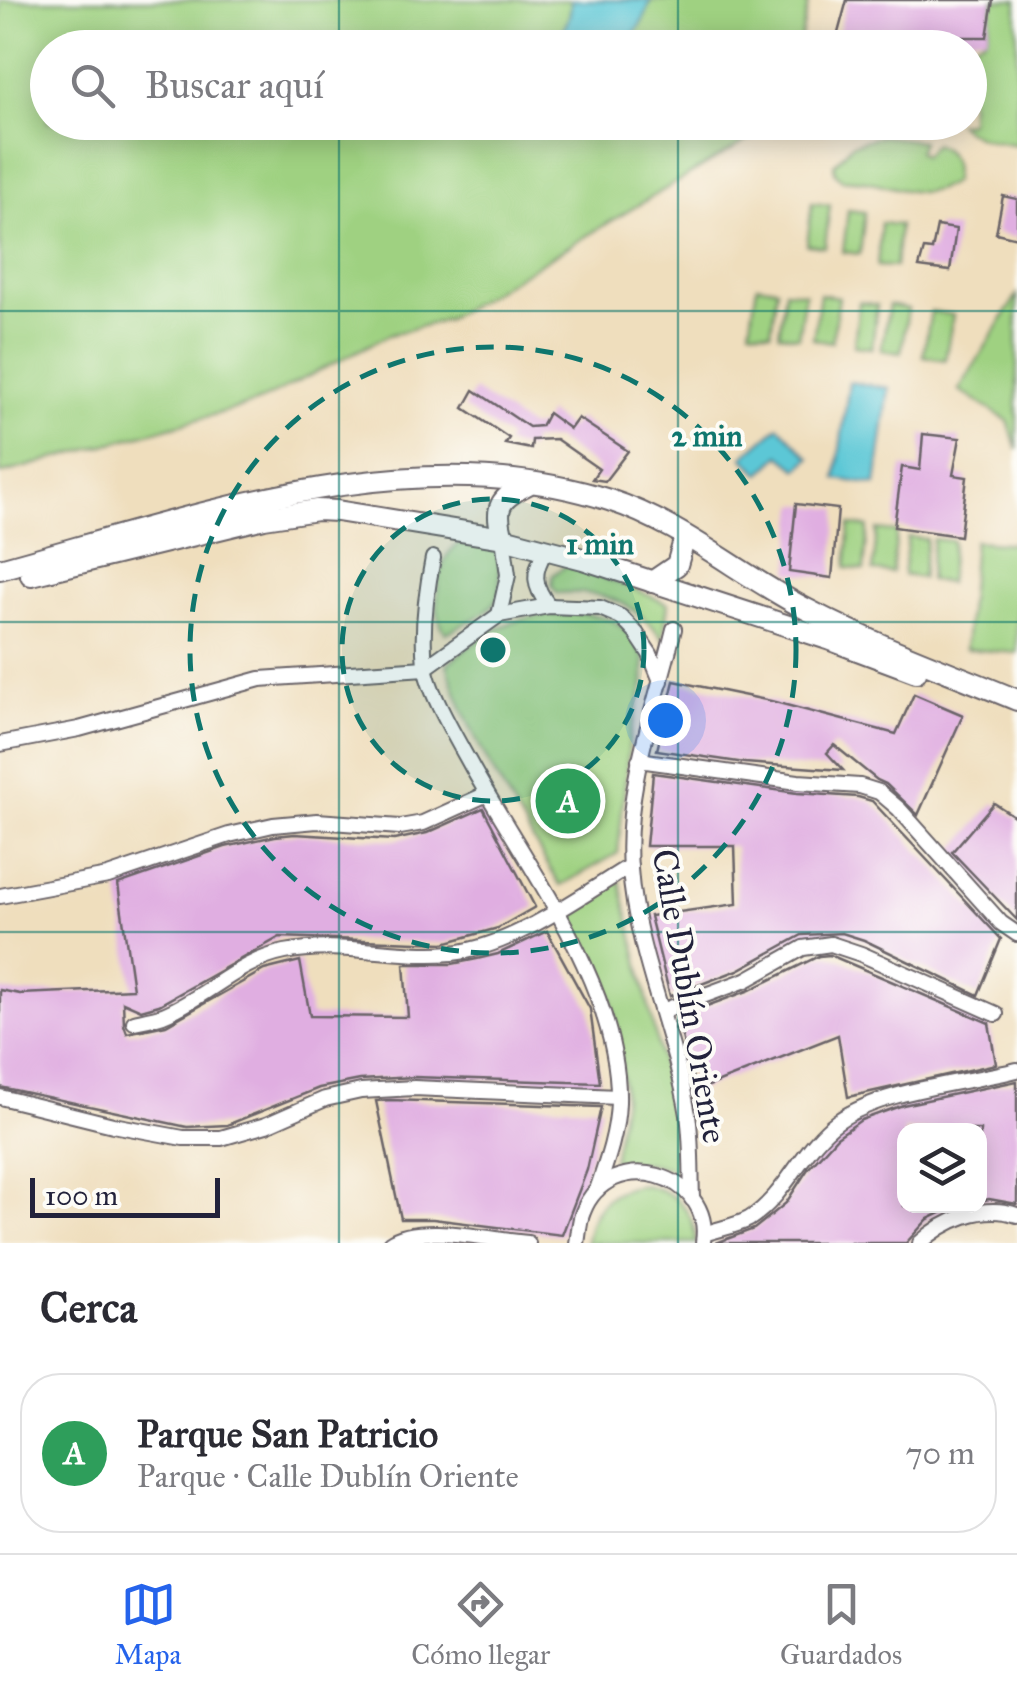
<!DOCTYPE html>
<html lang="es">
<meta charset="utf-8">
<style>
body{margin:0;font-family:"IM FELL Great Primer",serif;background:#f7f7f7;color:#2b2b33}
.controls{position:absolute;right:30px;bottom:30px;display:grid;overflow:hidden;border-radius:20px;box-shadow:0 5px 25px #0003}
.controls button{width:90px;height:90px;display:grid;place-items:center;padding:0;border:0;border-bottom:2px solid #e1e1e2;background:#fff;color:#2b2b33;font:50px sans-serif}
.scale{position:absolute;left:30px;bottom:25px;width:190px;box-sizing:border-box;padding-left:10px;border:5px solid #22223b;border-top:0;font-size:28px;line-height:35px;white-space:nowrap;color:#22223b;-webkit-text-stroke:8px #fdfcf7;paint-order:stroke}
.you{position:absolute;left:665px;top:720px;width:35px;height:35px;margin:-25px;border:8px solid #fff;border-radius:50%;background:#1a73e8;box-shadow:0 0 0 15px #1a73e833}
.badge{display:grid;place-items:center;width:65px;height:65px;border-radius:50%;background:#2563eb;color:#fff;font-size:32px;font-weight:700}
.pin{position:absolute;translate:-50% -50%;border:5px solid #fff;box-shadow:0 2px 10px #0006}
.list{margin:0;padding:0;list-style:none}
h2{display:flex;justify-content:space-between;align-items:center;height:130px;margin:0;padding:0 40px;font-size:42px}
h2 small{font-size:32px;font-weight:400;color:#7c7c81}
.list li{display:grid;grid-template-columns:65px 1fr auto;gap:30px;align-items:center;box-sizing:border-box;height:160px;margin:0 20px 20px;padding:0 20px;border:2px solid #e1e1e2;border-radius:40px}
.list b{display:block;font-size:38px;white-space:nowrap}
.list p{margin:0;font-size:32px;white-space:nowrap;color:#7c7c81}
.list em{font-size:32px;font-style:normal;color:#7c7c81}
.icon{flex:none;width:55px;height:55px;fill:none;stroke:currentColor;stroke-width:2;stroke-linecap:round;stroke-linejoin:round}
.map{position:relative;flex:none;width:1017px;height:1243px;overflow:hidden}
.search{position:absolute;background:#fff;box-shadow:0 5px 25px #0003;left:30px;right:30px;top:30px;height:110px;display:flex;align-items:center;gap:25px;box-sizing:border-box;padding:0 35px;border-radius:55px;color:#7c7c81;font-size:38px}
.sheet{height:310px;background:#fff}
nav{display:flex;justify-content:space-around;align-items:center;box-sizing:border-box;height:140px;border-top:2px solid #e1e1e2;background:#fff;font-size:28px;color:#7c7c81}
nav a{display:grid;justify-items:center;gap:5px}
nav .on{color:#2563eb}
.map>svg:first-child{display:block}
.green{fill:#9fd181;stroke:#607a5e;stroke-width:2.5}
.water{fill:#5cc7d6;stroke:#3f7488;stroke-width:2.5}
.building{fill:#e0aee1}
.lines{fill:none;stroke-linecap:round;stroke-linejoin:round}
.minor-casing{stroke:#6a6468;stroke-width:18}
.secondary-casing{stroke:#6a6468;stroke-width:24}
.minor{stroke:#fff;stroke-width:14}
.secondary{stroke:#fff;stroke-width:20}
.grid{fill:none;stroke:#0f766e;stroke-width:2.5;stroke-opacity:0.55}
.ring{fill:none;stroke:#0f766e;stroke-width:5;stroke-dasharray:18 12}
.labels{text-anchor:middle;stroke-width:8;stroke-linejoin:round;paint-order:stroke}
.street-label{font-size:35px;fill:#22223b;stroke:#fdfcf7}
.centre{fill:#0f766e;stroke:#fdfcf7;stroke-width:5}
.ring-label{font-size:30px;text-anchor:middle;font-weight:bold;fill:#0f766e;stroke:#fdfcf7;stroke-width:8;stroke-linejoin:round;paint-order:stroke}
</style>
<div class="map">
<svg width="1017" height="1243" viewBox="0 0 1017 1243">
<rect width="100%" height="100%" fill="#fdfcf7"/>
<filter id="ink" filterUnits="userSpaceOnUse"><feTurbulence type="fractalNoise" baseFrequency=".01" numOctaves="2"/><feDisplacementMap in="SourceGraphic" scale="20" xChannelSelector="R" yChannelSelector="G"/><feConvolveMatrix kernelMatrix="1 2 1 2 8 2 1 2 1" color-interpolation-filters="sRGB"/></filter>
<filter id="wash" filterUnits="userSpaceOnUse"><feTurbulence type="fractalNoise" baseFrequency=".0048" numOctaves="4" result="noise"/><feDisplacementMap in="SourceGraphic" scale="40" xChannelSelector="R" yChannelSelector="G"/><feGaussianBlur stdDeviation="2.25" result="paint"/><feColorMatrix in="noise" values="0 0 0 0 0 0 0 0 0 0 0 0 0 0 0 0 0 1.4 0 .05"/><feComposite in="paint" operator="in"/></filter>
<g filter="url(#wash)">
<rect width="100%" height="100%" fill="#efdebd"/>
<g class="green">
<path d="M0,0H802L808,5L799,47L48,48V122L764,123L756,135L445,320L389,335L256,403L0,474Z"/>
<path d="M993,0H1017V145C995,141 973,140 958,123L970,122L969,47L987,37Z"/>
<path d="M880,136L922,141L918,152L923,156L934,144C952,151 956,163 953,182C915,207 885,177 842,180L835,173L834,165L852,144Z"/>
<path d="M812,203L830,205L825,247L807,245Z"/>
<path d="M848,210L865,212L860,254L843,252Z"/>
<path d="M881,223L899,225L895,267L877,266Z"/>
<path d="M757,285L777,288L771,332L750,329Z"/>
<path d="M785,290L805,293L798,337L779,334Z"/>
<path d="M820,294L839,297L832,342L813,339Z"/>
<path d="M1017,295V450L1008,421L959,390Z"/>
<path d="M859,302L877,305L872,348L854,346Z"/>
<path d="M889,305L908,309L901,353L881,350Z"/>
<path d="M931,311L953,315L945,360L923,356Z"/>
<path d="M850,525L868,527L864,570L846,568Z"/>
<path d="M877,530L897,532L892,573L873,571Z"/>
<path d="M908,537L927,539L922,578L903,575Z"/>
<path d="M933,539L953,541L948,583L929,580Z"/>
<path d="M974,541L1017,544V653L965,649Z"/>
<path d="M460,542L497,549C506,609 496,607 446,633C432,616 437,581 444,561C447,553 454,548 460,542Z"/>
<path d="M567,565L630,587L668,604L663,639C635,602 604,590 557,593L552,586L553,575Z"/>
<path d="M582,613L613,620L634,637L644,659V684L630,735L618,853L560,886C520,815 469,743 447,664C498,623 517,614 582,613Z"/>
<path d="M620,880L673,1113L677,1170L646,1163L612,1166L624,1097L618,1034L611,998L567,911Z"/>
<path d="M644,1185C677,1192 694,1210 696,1243H586C590,1208 608,1188 644,1185Z"/>
</g>
<g class="water">
<path d="M571,0H651L644,19L626,47H548V42C565,34 571,19 571,0Z"/>
<path d="M849,382L889,388L876,485L836,479Z"/>
<path d="M779,426L810,458L798,469L780,455L760,474L743,457Z"/>
</g>
<g id="blocks">
<g class="building">
<path d="M847,0H993L987,37H950L948,48H834Z"/>
<path d="M1003,196L1017,199V238L996,233Z"/>
<path d="M937,226L956,229L950,271L919,267L924,249L932,250Z"/>
<path d="M474,390L529,427L541,426L548,413L570,429L578,418L628,451L605,481L592,479L599,469L556,439L532,440L531,449L505,444L509,438L464,408Z"/>
<path d="M923,434L960,438L953,475L967,477L960,536L894,527L902,467L920,470Z"/>
<path d="M796,504L838,509L832,578L789,572Z"/>
<path d="M674,681L771,701L896,734L914,694L963,715L918,815L886,784L877,780L834,745L827,753L843,770L745,763L657,750Z"/>
<path d="M653,773L797,793L858,797L872,801L1001,939L978,995L864,940L842,933L802,935L738,970L670,996L650,916L737,904L735,846H646Z"/>
<path d="M994,803L1017,818V920L952,852Z"/>
<path d="M483,808L535,907L498,928L444,943L280,937L159,1005L141,1010L123,1002L124,1025L127,1033L166,1025L264,970L300,961L310,1016L408,1017L404,964H452L477,959L498,954L547,931L590,1009L600,1083L414,1077L360,1080L319,1088L227,1125L187,1127L0,1087V990L20,994L133,989L118,884L225,847L275,836L295,834L394,840L427,833Z"/>
<path d="M830,955L989,1023L996,1064L848,1097L838,1035L696,1091L677,1017L750,990L819,956Z"/>
<path d="M1017,1081V1204L989,1199L980,1201V1130H904V1206H955L928,1219L906,1243H716L754,1229L769,1217L786,1203L808,1169L837,1137L861,1120L903,1105Z"/>
<path d="M390,1100L601,1107L587,1170L562,1235L433,1219H401L376,1101Z"/>
</g>
</g>
</g>
<g filter="url(#ink)">
<use href="#blocks" fill-opacity="0" stroke="#6a6468" stroke-width="2.5"/>
<g class="lines">
<defs>
<g id="minor">
<path d="M546,550C532,572 533,586 549,606"/>
<path d="M433,558C426,593 421,629 425,665C428,692 459,743 473,769C526,864 621,989 618,1102C617,1133 607,1161 597,1190"/>
<path d="M499,615L508,575L503,538"/>
<path d="M674,629C655,708 624,787 630,869C636,954 674,1032 688,1115C692,1142 691,1172 692,1199"/>
<path d="M0,744L79,729L260,679L425,668L499,615L549,606L600,608L621,617L636,633L650,654L661,681"/>
<path d="M639,760L798,782L860,786L879,792L899,809L1001,923L1017,934"/>
<path d="M0,896L108,876L229,835L273,825L317,821L400,827L423,823L487,794"/>
<path d="M662,1011L746,980L803,948L831,944L861,954L996,1014"/>
<path d="M134,1022C143,1020 154,1018 163,1015C206,998 238,961 285,952C340,941 396,958 452,953C512,947 579,897 630,866"/>
<path d="M0,1097L113,1125L183,1138H221L266,1125L325,1099L361,1091L414,1088L618,1097"/>
<path d="M704,1234C718,1229 736,1226 749,1219C787,1195 802,1147 838,1121C884,1089 962,1084 1017,1070"/>
<path d="M390,1243C419,1222 491,1240 528,1243"/>
<path d="M577,1243C579,1233 579,1221 583,1212C609,1144 714,1173 703,1242"/>
<path d="M920,1243C945,1220 983,1203 1017,1215"/>
</g>
<g id="secondary">
<path d="M503,538C494,506 499,499 528,484"/>
<path d="M0,569C189,518 414,436 609,500C681,523 741,576 808,610C875,645 947,671 1017,700"/>
<path d="M31,575L264,518L317,510L337,511L503,538L583,559L828,639L916,672"/>
<path d="M652,582L677,565L685,537"/>
</g>
</defs>
<use href="#minor" class="minor-casing"/>
<use href="#secondary" class="secondary-casing"/>
<use href="#minor" class="minor"/>
<use href="#secondary" class="secondary"/>
</g>
</g>
<path class="grid" d="M339,0V48M678,0V48M339,122V1243M678,122V1243M0,311H1017M0,622H1017M0,932H1017"/>
<circle cx="493" cy="650" r="151" fill="#0f766e" fill-opacity=".12"/>
<g class="ring">
<circle cx="493" cy="650" r="151"/>
<circle cx="493" cy="650" r="303"/>
</g>
<g class="labels">
<g class="street-label">
<text transform="translate(690 996) rotate(80)" y="12">Calle Dublín Oriente</text>
</g>
</g>
<circle cx="493" cy="650" r="15" class="centre"/>
<g class="ring-label">
<text x="707" y="446">2 min</text>
<text x="600" y="554">1 min</text>
</g>
</svg>
<div class="controls">
<button><svg class="icon" aria-label="layers" viewBox="0 0 24 24"><path d="M12 4l9 5-9 5-9-5zM3 14l9 5 9-5"/></svg></button>
</div>
<div class="scale">100 m</div>
<div class="you"></div>
<div class="pin badge" style="left:568px;top:801px;background:#2e9e5b">A</div>
<div class="search"><svg class="icon" aria-label="search" viewBox="0 0 24 24"><circle cx="10" cy="10" r="6"/><path d="M15 15l6 6"/></svg>Buscar aquí</div>
</div>
<section class="sheet">
<h2>Cerca<small></small></h2>
<ul class="list">
<li><span class="badge" style="background:#2e9e5b">A</span><div><b>Parque San Patricio</b><p>Parque · Calle Dublín Oriente</p></div><em>70 m</em></li>
</ul>
</section>
<nav>
<a class="on"><svg class="icon" aria-label="map" viewBox="0 0 24 24"><path d="M3 6l6-2 6 2 6-2v14l-6 2-6-2-6 2zM9 4v14M15 6v14"/></svg>Mapa</a>
<a><svg class="icon" aria-label="directions" viewBox="0 0 24 24"><path d="M12 3l9 9-9 9-9-9zM9 14v-3h6M13 9l2 2-2 2"/></svg>Cómo llegar</a>
<a><svg class="icon" aria-label="saved" viewBox="0 0 24 24"><path d="M7 4h10v16l-5-4-5 4z"/></svg>Guardados</a>
</nav>
